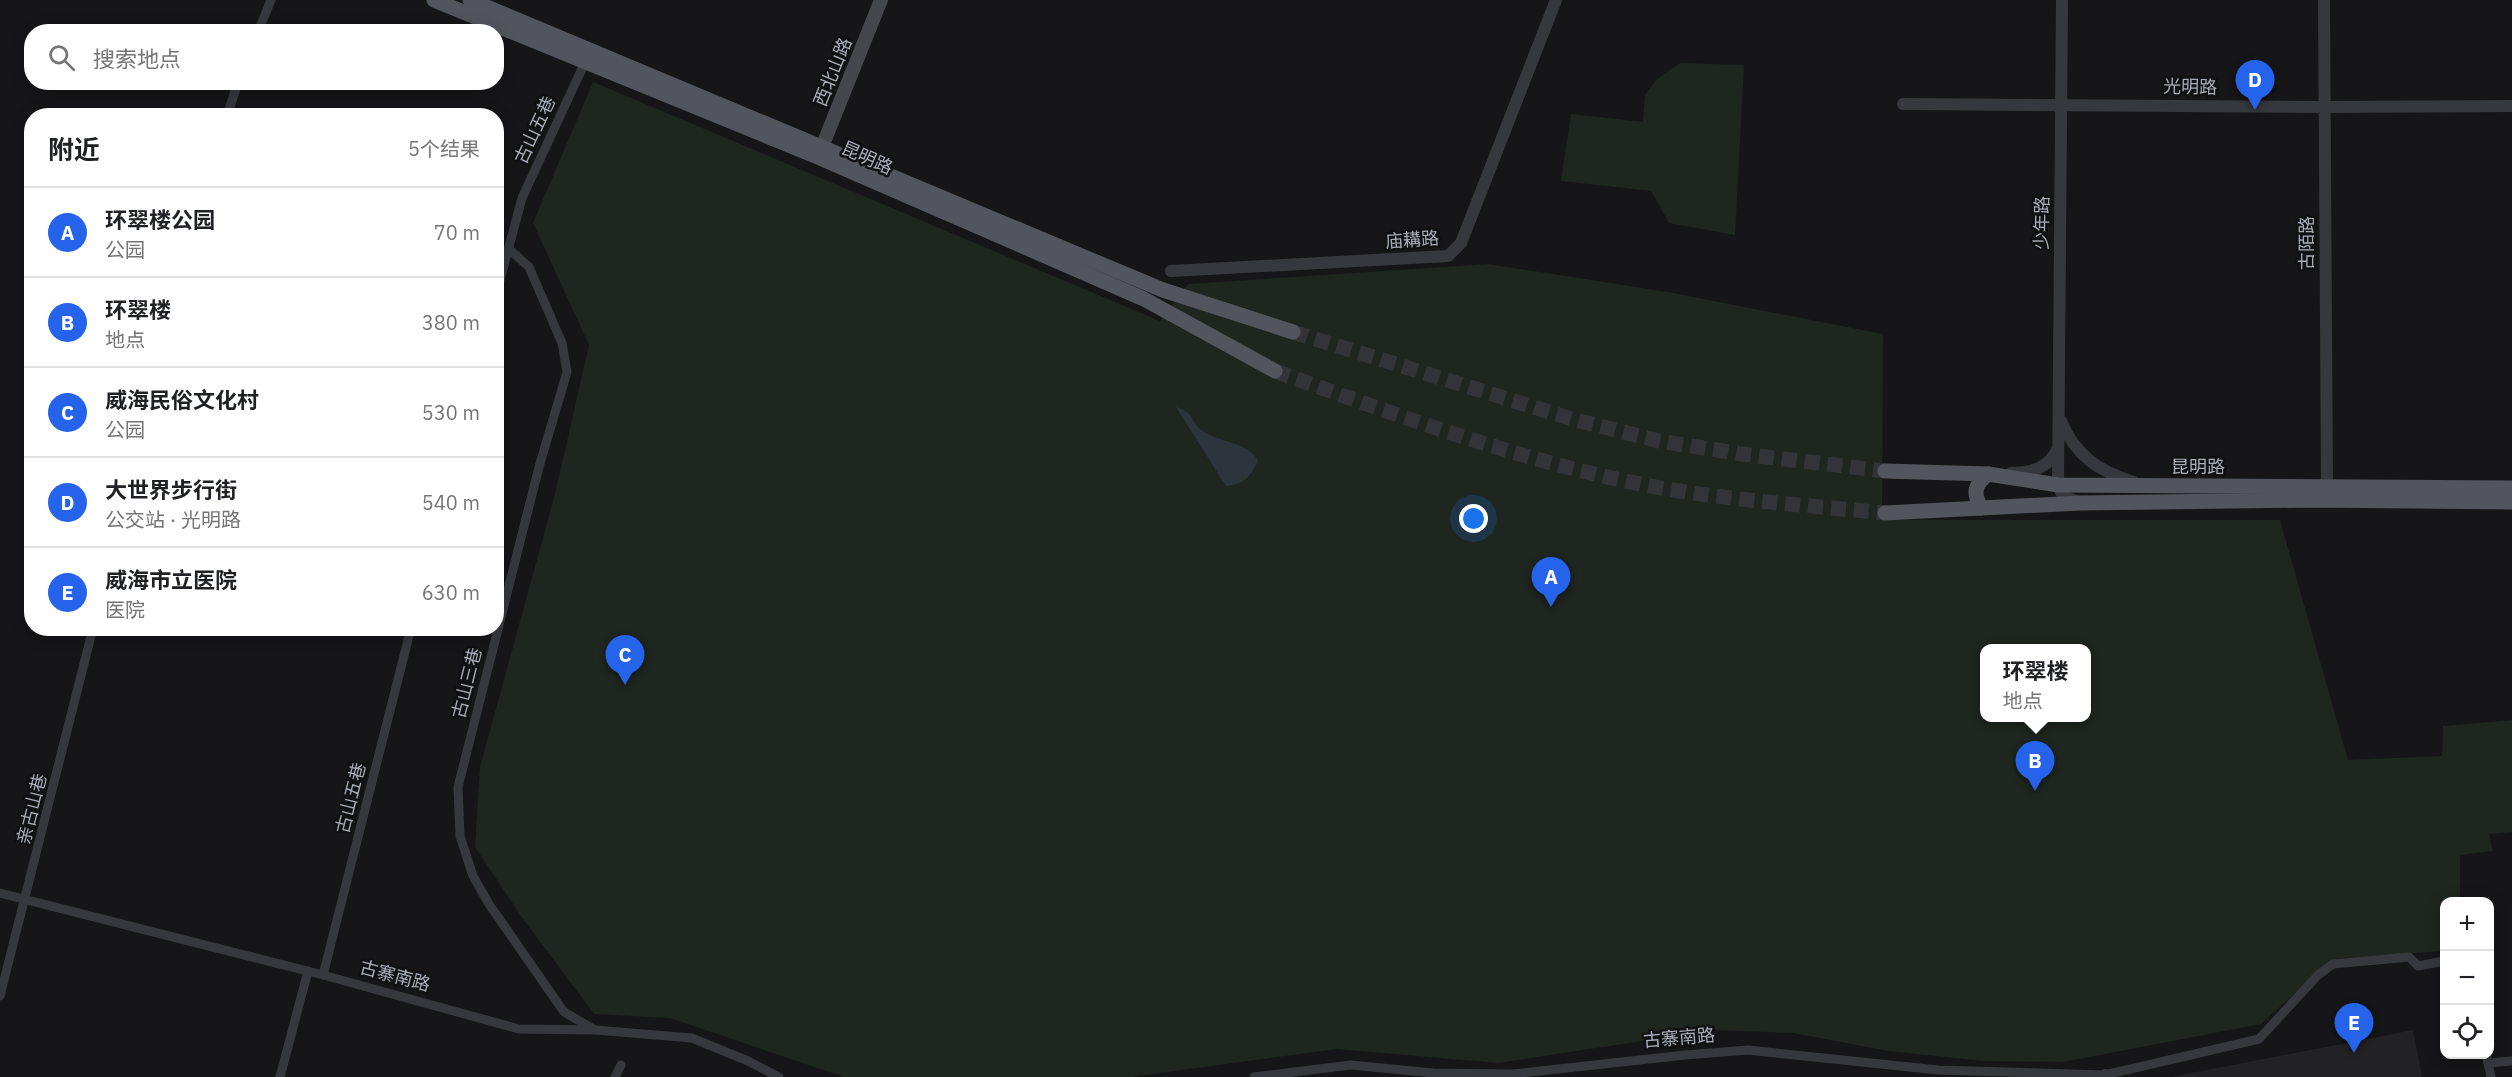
<!DOCTYPE html>
<html lang="zh">
<meta charset="utf-8">
<style>
body{margin:0;font-family:"IBM Plex Sans","Noto Sans SC",sans-serif;background:#f6f6f6;color:#202124}
.controls{position:absolute;right:18px;bottom:18px;display:grid;overflow:hidden;border-radius:12px;box-shadow:0 3px 15px #0003}
.controls button{width:54px;height:54px;display:grid;place-items:center;padding:0;border:0;border-bottom:2px solid #e0e0e0;background:#fff;color:#202124;font:30px sans-serif}
.you{position:absolute;left:1474px;top:519px;width:21px;height:21px;margin:-15px;border:4px solid #fff;border-radius:50%;background:#1a73e8;box-shadow:0 0 0 9px #1a73e833}
.badge{display:grid;place-items:center;width:39px;height:39px;border-radius:50%;background:#2563eb;color:#fff;font-size:20px;font-weight:700}
.pin{position:absolute;translate:-50% -50px;filter:drop-shadow(0 2px 3px #0008)}
.pin::after{content:'';position:absolute;top:32px;width:21px;height:18px;background:inherit;clip-path:polygon(0 0,100% 0,50% 100%)}
.popup{position:absolute;left:1980px;top:644px;width:111px;height:78px;box-sizing:border-box;display:grid;place-content:center;border-radius:12px;background:#fff;filter:drop-shadow(0 2px 4px #0005);font-size:20px;white-space:nowrap;color:#757577}
.popup b{font-size:22px;color:#202124}
.popup::after{content:'';position:absolute;left:50%;top:100%;margin-left:-12px;border:12px solid transparent;border-top-color:#fff}
.list{margin:0;padding:0;list-style:none}
h2{display:flex;justify-content:space-between;align-items:center;height:78px;margin:0;padding:0 24px;font-size:26px}
h2 small{font-size:20px;font-weight:400;color:#757577}
.list li{display:grid;grid-template-columns:39px 1fr auto;gap:18px;align-items:center;box-sizing:border-box;height:90px;padding:0 24px;border-top:2px solid #e0e0e0}
.list b{display:block;font-size:22px;white-space:nowrap}
.list p{margin:0;font-size:20px;white-space:nowrap;color:#757577}
.list em{font-size:20px;font-style:normal;color:#757577}
.icon{flex:none;width:33px;height:33px;fill:none;stroke:currentColor;stroke-width:2;stroke-linecap:round;stroke-linejoin:round}
.map{position:relative;flex:none;width:2512px;height:1077px;overflow:hidden}
.search{position:absolute;background:#fff;box-shadow:0 3px 15px #0003;left:24px;top:24px;width:480px;height:66px;display:flex;align-items:center;gap:15px;box-sizing:border-box;padding:0 21px;border-radius:24px;color:#757577;font-size:22px}
.panel{position:absolute;background:#fff;box-shadow:0 3px 15px #0003;left:24px;top:108px;width:480px;height:528px;border-radius:24px}
.map>svg:first-child{display:block}
.built{fill:#222225}
.green{fill:#1e261f;fill-rule:evenodd}
.water{fill:#2c353c}
.lines{fill:none;stroke-linecap:round;stroke-linejoin:round}
.primary-tunnel{stroke:#333438;stroke-width:15;stroke-dasharray:15 8;stroke-linecap:butt}
.minor{stroke:#37383d;stroke-width:9}
.tertiary{stroke:#37383d;stroke-width:12}
.secondary{stroke:#45474d;stroke-width:14}
.primary{stroke:#53555c;stroke-width:15}
.labels{text-anchor:middle;stroke-width:5;stroke-linejoin:round;paint-order:stroke}
.street-label{font-size:18px;fill:#a8adb8;stroke:#111113}
</style>
<div class="map">
<svg width="2512" height="1077" viewBox="0 0 2512 1077">
<rect width="100%" height="100%" fill="#161618"/>
<path class="built" d="M2413,1030L2422,1077H2171Z"/>
<g class="green">
<path d="M1680,63L1744,65L1735,235L1669,223L1651,191L1561,181L1571,114L1643,122L1645,95L1656,80Z"/>
<path d="M593,82L1160,321L1188,284L1488,264L1668,292L1883,334L1882,520H2280L2348,760L2442,756L2443,726L2512,720V832L2489,834L2493,851L2460,855V901L2444,902V951L2333,959L2261,1024L2063,1062L1984,1061L1888,1051L1794,1033L1714,1030L1498,1063L1337,1049L1131,1077H844L670,1018L594,1014L521,916L475,847L480,767L555,494L589,345L533,223ZM1984,648H2086V718H1984Z"/>
</g>
<path class="water" d="M1176,407C1196,414 1188,418 1200,429C1217,443 1245,440 1258,460C1250,477 1245,484 1226,486Z"/>
<g class="lines">
<g class="primary-tunnel">
<path d="M1293,332L1572,419L1659,441L1742,454L1885,471"/>
<path d="M1275,371C1396,415 1518,460 1645,485C1724,500 1805,505 1885,513"/>
</g>
<g class="minor">
<path d="M258,32L271,0"/>
<path d="M227,116L238,82"/>
<path d="M509,249L529,267L562,343L567,372L539,467L458,787L460,836L473,876L489,904L564,1012L595,1030"/>
<path d="M496,295L522,198L587,58"/>
<path d="M0,893L323,975L519,1029L595,1030L692,1038L748,1061L779,1077"/>
<path d="M323,975L411,628"/>
<path d="M0,996L93,628"/>
<path d="M2486,1054L2491,1077"/>
<path d="M2488,1063L2512,1061"/>
<path d="M280,1077L308,971"/>
<path d="M615,1077L621,1065"/>
<path d="M1254,1077L1351,1065L1433,1073L1513,1074L1685,1055L1748,1050L1938,1070L2105,1075L2259,1039L2318,975L2333,964L2409,957L2418,966L2444,961"/>
</g>
<g class="tertiary">
<path d="M2062,0L2058,485L2063,496L2076,501"/>
<path d="M2324,0L2327,487"/>
<path d="M1903,104L2324,107L2512,106"/>
<path d="M1171,271L1448,256L1461,243L1556,0"/>
<path d="M2061,421C2075,455 2099,472 2134,482"/>
<path d="M2011,473C2032,473 2049,468 2058,448"/>
<path d="M2105,1075L2106,1077"/>
</g>
<path class="secondary" d="M818,157L881,0"/>
<g class="primary">
<path d="M434,0L818,157L1144,299L1275,371"/>
<path d="M470,0L1163,290L1293,332"/>
<path d="M1885,471L1988,474L2058,485L2512,488"/>
<path d="M1981,508C1973,493 1974,485 1988,474"/>
<path d="M1885,513L2080,503L2316,500L2512,502"/>
</g>
</g>
<g class="labels">
<g class="street-label">
<text transform="translate(833 72) rotate(-68)" y="6">西北山路</text>
<text transform="translate(2190 87) rotate(1)" y="6">光明路</text>
<text transform="translate(535 130) rotate(-65)" y="6">古山五巷</text>
<text transform="translate(867 158) rotate(24)" y="6">昆明路</text>
<text transform="translate(2042 223) rotate(-89)" y="6">少年路</text>
<text transform="translate(1412 240) rotate(-4)" y="6">庙耩路</text>
<text transform="translate(2307 243) rotate(-90)" y="6">古陌路</text>
<text x="2198" y="473">昆明路</text>
<text transform="translate(467 683) rotate(-76)" y="6">古山三巷</text>
<text transform="translate(351 798) rotate(-76)" y="6">古山五巷</text>
<text transform="translate(32 809) rotate(-76)" y="6">亲古山巷</text>
<text transform="translate(395 976) rotate(15)" y="6">古寨南路</text>
<text transform="translate(1679 1038) rotate(-5)" y="6">古寨南路</text>
</g>
</g>
</svg>
<div class="controls">
<button>+</button>
<button>−</button>
<button><svg class="icon" aria-label="locate" viewBox="0 0 24 24"><circle cx="12" cy="12" r="6"/><path d="M12 2v4M12 18v4M2 12h4M18 12h4"/></svg></button>
</div>
<div class="you"></div>
<div class="pin badge" style="left:1551px;top:607px">A</div>
<div class="pin badge" style="left:2035px;top:791px">B</div>
<div class="popup"><b>环翠楼</b>地点</div>
<div class="pin badge" style="left:625px;top:685px">C</div>
<div class="pin badge" style="left:2255px;top:110px">D</div>
<div class="pin badge" style="left:2354px;top:1053px">E</div>
<div class="search"><svg class="icon" aria-label="search" viewBox="0 0 24 24"><circle cx="10" cy="10" r="6"/><path d="M15 15l6 6"/></svg>搜索地点</div>
<section class="panel">
<h2>附近<small>5个结果</small></h2>
<ul class="list">
<li><span class="badge">A</span><div><b>环翠楼公园</b><p>公园</p></div><em>70 m</em></li>
<li><span class="badge">B</span><div><b>环翠楼</b><p>地点</p></div><em>380 m</em></li>
<li><span class="badge">C</span><div><b>威海民俗文化村</b><p>公园</p></div><em>530 m</em></li>
<li><span class="badge">D</span><div><b>大世界步行街</b><p>公交站 · 光明路</p></div><em>540 m</em></li>
<li><span class="badge">E</span><div><b>威海市立医院</b><p>医院</p></div><em>630 m</em></li>
</ul>
</section>
</div>
